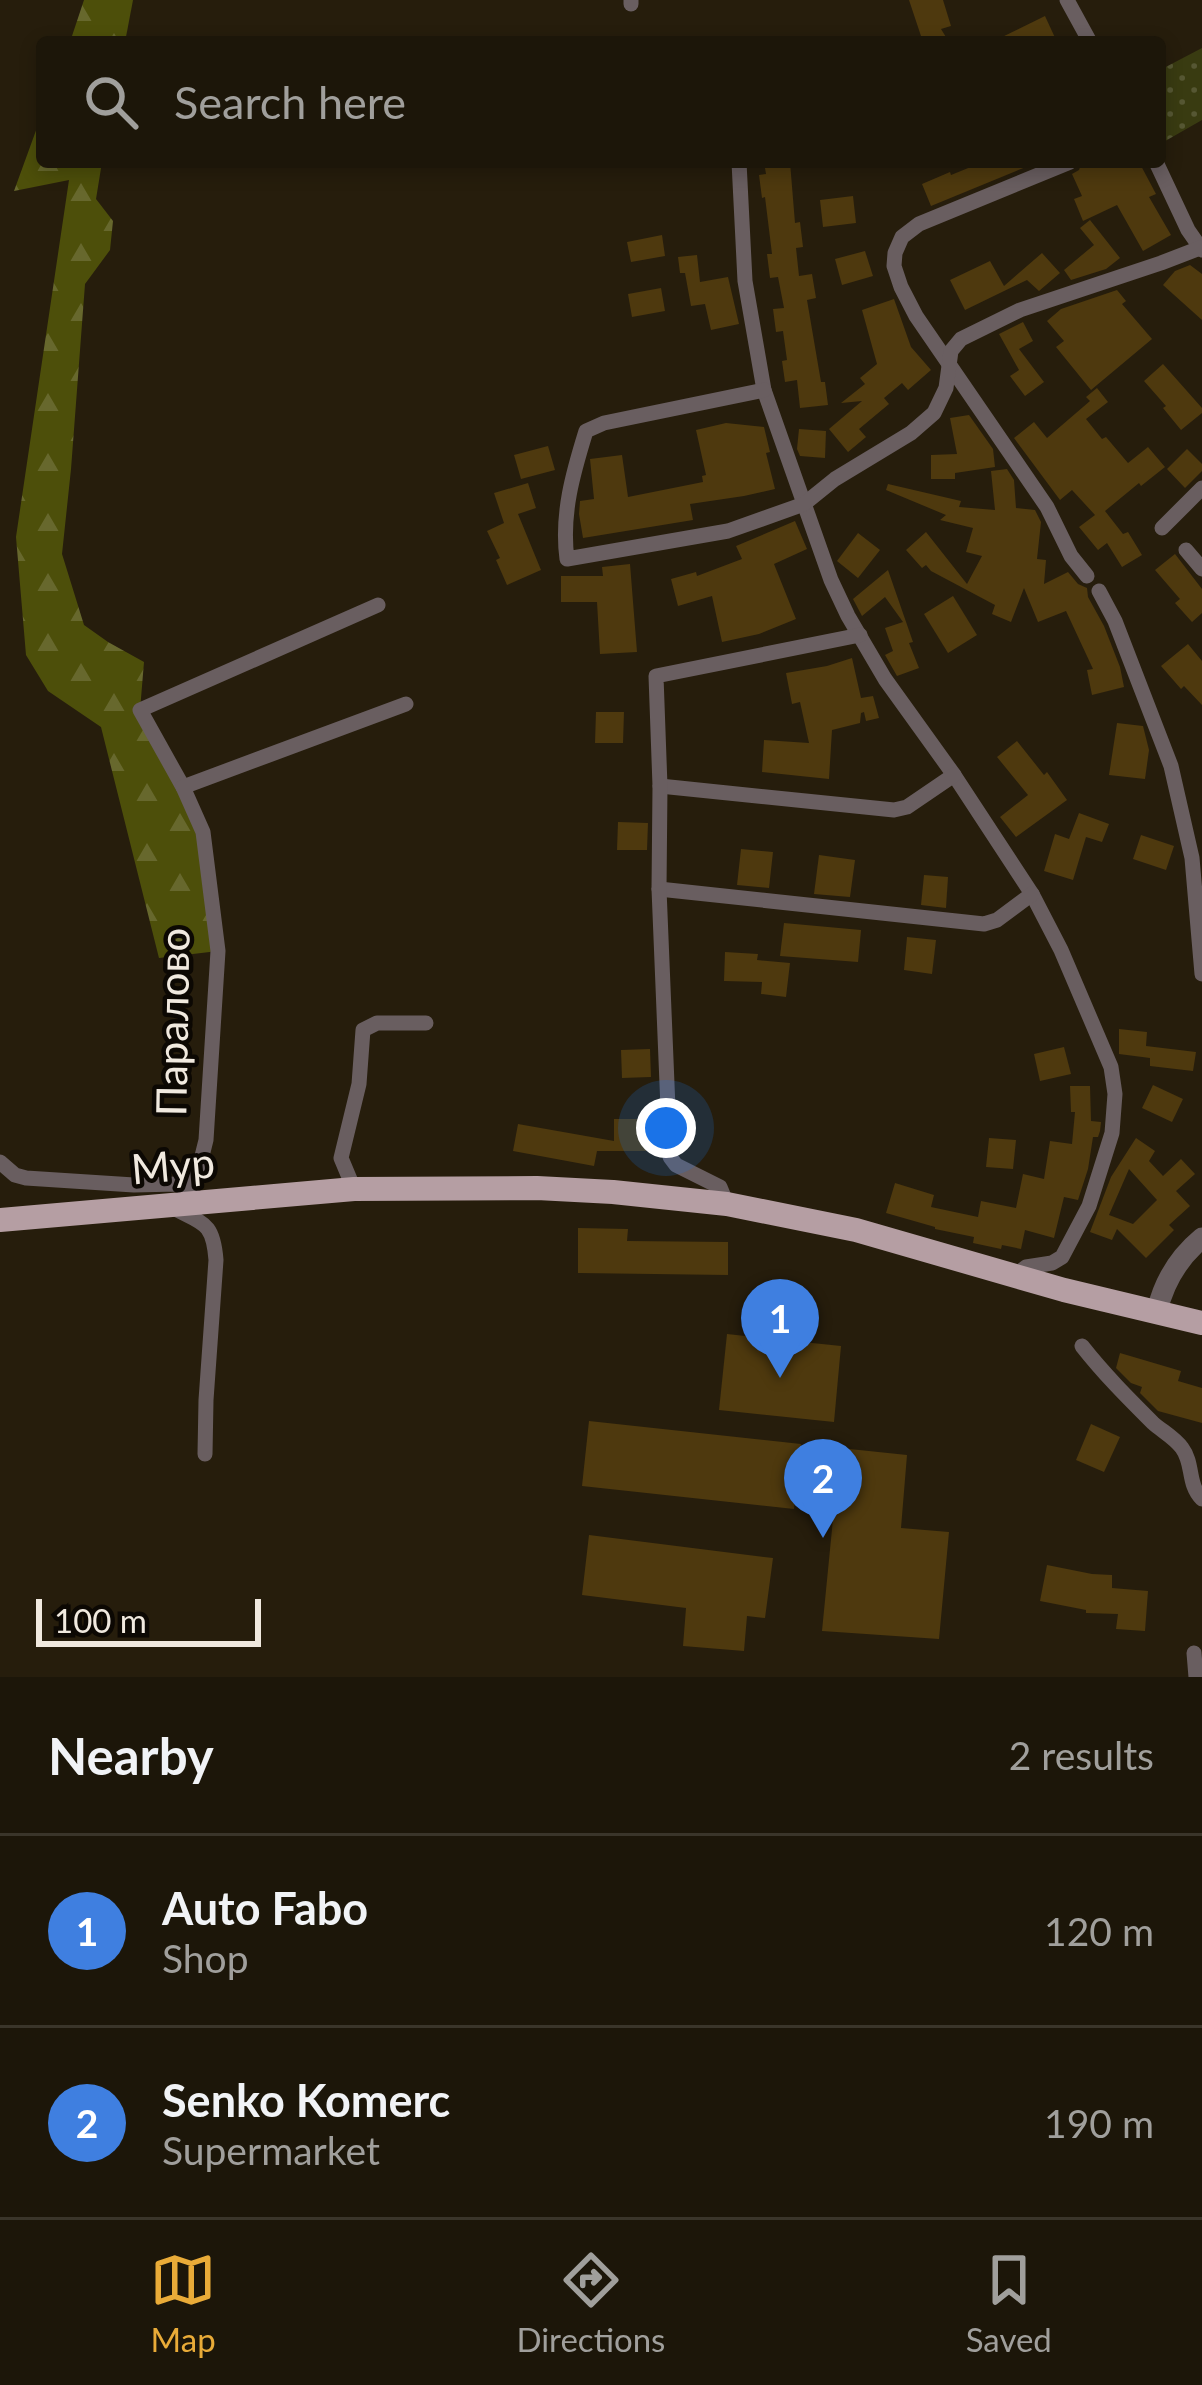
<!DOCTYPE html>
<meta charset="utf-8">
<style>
body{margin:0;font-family:Lato,sans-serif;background:#292317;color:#f1f3f6}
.scale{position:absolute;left:36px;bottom:30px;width:225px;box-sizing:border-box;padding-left:12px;border:6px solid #f0e9df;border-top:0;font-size:33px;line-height:42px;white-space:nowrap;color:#f0e9df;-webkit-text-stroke:9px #0c0803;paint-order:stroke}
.you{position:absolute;left:666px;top:1128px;width:42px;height:42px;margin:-30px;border:9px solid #fff;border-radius:50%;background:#1a73e8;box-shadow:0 0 0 18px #1a73e833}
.badge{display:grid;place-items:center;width:78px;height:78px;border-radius:50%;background:#e9ab38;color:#fff;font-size:39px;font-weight:700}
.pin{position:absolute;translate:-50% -99px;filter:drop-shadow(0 3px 6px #0008)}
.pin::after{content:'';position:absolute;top:63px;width:42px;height:36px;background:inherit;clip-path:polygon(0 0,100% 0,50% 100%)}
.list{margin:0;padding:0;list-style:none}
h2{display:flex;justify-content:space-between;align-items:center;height:156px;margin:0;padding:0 48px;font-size:51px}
h2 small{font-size:39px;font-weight:400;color:#a09f9c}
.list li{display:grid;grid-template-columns:78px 1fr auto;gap:36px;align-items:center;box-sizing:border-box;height:192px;padding:0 48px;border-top:3px solid #3a352a}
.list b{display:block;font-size:45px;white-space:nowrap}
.list p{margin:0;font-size:39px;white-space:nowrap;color:#a09f9c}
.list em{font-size:39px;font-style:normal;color:#a09f9c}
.icon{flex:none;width:66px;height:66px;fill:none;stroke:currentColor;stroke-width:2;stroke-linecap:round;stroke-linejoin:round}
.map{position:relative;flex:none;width:1202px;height:1677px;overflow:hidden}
.search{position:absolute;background:#1c1609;box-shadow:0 6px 18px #0003;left:36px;right:36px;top:36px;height:132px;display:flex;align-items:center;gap:30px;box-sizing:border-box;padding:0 42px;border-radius:12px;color:#a09f9c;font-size:45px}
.sheet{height:540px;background:#1c1609}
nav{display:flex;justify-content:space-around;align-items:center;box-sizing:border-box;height:168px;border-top:3px solid #3a352a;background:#1c1609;font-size:33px;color:#a09f9c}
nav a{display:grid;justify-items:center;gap:6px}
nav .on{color:#e9ab38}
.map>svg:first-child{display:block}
.grass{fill:url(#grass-dots)}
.forest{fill:url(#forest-firs)}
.building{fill:#4e390e;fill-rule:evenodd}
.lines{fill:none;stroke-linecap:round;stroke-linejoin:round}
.minor{stroke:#695e60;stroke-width:15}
.tertiary{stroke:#695e60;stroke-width:21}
.primary{stroke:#b59ea3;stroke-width:24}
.labels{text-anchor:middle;stroke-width:9;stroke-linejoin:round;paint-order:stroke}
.street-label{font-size:42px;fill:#f0e9df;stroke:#0c0803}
</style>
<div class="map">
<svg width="1202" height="1677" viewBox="0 0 1202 1677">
<defs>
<pattern id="grass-dots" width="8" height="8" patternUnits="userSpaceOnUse" patternTransform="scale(3)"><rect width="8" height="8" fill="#393b11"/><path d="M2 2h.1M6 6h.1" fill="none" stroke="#565733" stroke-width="1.8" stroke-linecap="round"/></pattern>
<pattern id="forest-firs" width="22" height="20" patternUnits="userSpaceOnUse" patternTransform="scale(3)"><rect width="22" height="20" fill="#4d4f0a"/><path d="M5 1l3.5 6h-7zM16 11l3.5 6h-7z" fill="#67682d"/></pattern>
</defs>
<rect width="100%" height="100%" fill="#261d0c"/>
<path class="grass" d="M1202,48V120L1160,144V70Z"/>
<g class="forest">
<path d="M84,0H133L125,42H70Z"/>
<path d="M42,114V162H102L96,199L113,221L110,250L85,284L71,469L62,554L84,625L108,642L144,662L140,710L203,832L218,951L159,958L101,727L48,691L26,655L16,537L69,180L14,191Z"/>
</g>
<g class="building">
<path d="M909,0H943L951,26L941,29L949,42H923Z"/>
<path d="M1045,16L1057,42H992Z"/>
<path d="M764,162H790L795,223L800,222L803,247L796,248L799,276L812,274L816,298L807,300L821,382H825L828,405L800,408L797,380L785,382L782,361L787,360L783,331L776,332L773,309L784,308L778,277L770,278L767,254H772L765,197L762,198L759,175L766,174Z"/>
<path d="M983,162H1038L931,206L922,184L950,172L951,175Z"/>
<path d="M1082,162H1139L1156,194L1149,197L1171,235L1143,251L1117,205L1083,221L1074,199L1082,196L1072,174L1079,170Z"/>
<path d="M853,196L856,223L823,227L820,200Z"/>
<path d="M1090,220L1120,258L1106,269L1071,280L1064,270L1094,245L1080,228Z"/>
<path d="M662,235L665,256L631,262L627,242Z"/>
<path d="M865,251L873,276L842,285L835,259Z"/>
<path d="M1042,253L1060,273L1039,291L1027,280L965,310L950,280L990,261L1004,286Z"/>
<path d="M697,255L700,282L728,277L739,324L711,330L705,304L691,306L685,273H680L678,257Z"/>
<path d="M1190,265L1202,274V320L1163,285L1175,271Z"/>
<path d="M661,288L665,311L632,317L628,294Z"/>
<path d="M1117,290L1126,301L1122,304L1152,339L1091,390L1056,347L1064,341L1047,321L1061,309Z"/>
<path d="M894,299L911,347L931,370L908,390L902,383L884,398L889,404L859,429L866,437L848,452L829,429L862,401L841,403L865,384L860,378L877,364L862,310Z"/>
<path d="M1023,322L1033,341L1019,349L1044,382L1025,396L1010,376L1019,370L999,334Z"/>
<path d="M1163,364L1202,408V413L1181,430L1163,408L1166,406L1144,381Z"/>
<path d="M1097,388L1108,402L1086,419L1102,439L1106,437L1128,463L1148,447L1165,467L1141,486L1139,483L1105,511L1123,534L1128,532L1142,555L1122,567L1107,543L1098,550L1079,527L1095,515L1072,490L1060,500L1014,438L1034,422L1047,438L1090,401L1086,397Z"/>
<path d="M969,415L993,449L995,467L955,473V479H931V455L957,454L950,418Z"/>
<path d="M726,423L764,427L770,452L766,453L775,489L744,496L690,504L693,520L583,538L579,514L580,501L594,499L590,459L622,455L628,497L703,482L702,476L706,475L696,430Z"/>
<path d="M799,429L826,431L825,458L800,456L797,449Z"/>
<path d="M548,446L555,470L521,479L514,455Z"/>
<path d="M1187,449L1202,464V471L1185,488L1167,469Z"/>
<path d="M1007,469L1014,480L1016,508L1035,510L1041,522L1037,559L1046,560L1044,584L1068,572L1078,584L1087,588L1088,597L1104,626L1120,667L1124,687L1092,695L1087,670L1093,669L1066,611L1038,622L1024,588L1011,622L992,614L995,605L931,571L926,565L922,568L906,550L926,532L967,584L982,556L966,552L973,528L940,520L946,515L886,490L888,484L961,501L959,507L995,510L991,471Z"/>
<path d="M528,483L536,508L518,514L541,570L507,585L496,560L500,558L487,531L504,523L494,493Z"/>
<path d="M795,521L807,549L774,564L796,619L759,634L722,642L712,596L678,606L671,579L696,572L697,576L742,559L736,546Z"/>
<path d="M858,533L880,550L858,578L837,561Z"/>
<path d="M1175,554L1202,589V613L1192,622L1175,603L1180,599L1155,570Z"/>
<path d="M630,564L637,652L600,654L597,602H561V576H603L602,567Z"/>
<path d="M888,570L913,642L909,643L919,668L897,676L885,655L893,651L885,628L903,622L885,597L862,616L853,599Z"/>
<path d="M953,596L977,635L948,653L924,614Z"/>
<path d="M1188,644L1202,661V705L1184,686L1181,689L1161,666Z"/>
<path d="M852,658L861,698L873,696L879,718L866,721L864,712L861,713L860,723L832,730L829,779L762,772L764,740L809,743L800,702L792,704L786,673L827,666Z"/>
<path d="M596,712H624L623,743H595Z"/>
<path d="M1117,723L1143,726L1149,750L1145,779L1109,775Z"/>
<path d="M1017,741L1044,775L1047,772L1067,800L1016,837L1000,817L1028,795L997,757Z"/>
<path d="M1079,813L1109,824L1102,842L1086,837L1073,880L1044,871L1055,834L1069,839Z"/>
<path d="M618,822L648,823L647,850H617Z"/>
<path d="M1141,835L1174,846L1166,870L1133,859Z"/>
<path d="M741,849L773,852L769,888L737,885Z"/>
<path d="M819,855L855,860L850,897L814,894Z"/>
<path d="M924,875L948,877L946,908L921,905Z"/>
<path d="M784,923L861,930L858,962L780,956Z"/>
<path d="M907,937L936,940L932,974L904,970Z"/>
<path d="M725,952L758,954L757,960L790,963L786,997L761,994L762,982L724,981Z"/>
<path d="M1119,1029L1147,1032L1146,1046L1196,1052L1193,1071L1150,1066V1058L1119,1054Z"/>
<path d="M1064,1047L1071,1074L1040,1081L1034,1054Z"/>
<path d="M650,1049L651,1077L622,1078L621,1050Z"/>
<path d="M1153,1085L1183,1099L1172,1122L1142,1108Z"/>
<path d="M1070,1086H1090L1091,1121L1101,1122L1100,1131L1098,1137H1093L1088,1169L1078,1200L1064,1197L1054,1238L1025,1230L1021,1249L1002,1245L1001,1249L973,1243L974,1237L935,1229V1227L886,1213L895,1183L934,1195L931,1207L978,1217L981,1201L1016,1208L1023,1174L1044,1179L1050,1141L1072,1144L1075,1112H1071Z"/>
<path d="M614,1119H646V1151H597L594,1166L513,1151L518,1124L614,1141Z"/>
<path d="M989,1138L1016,1140L1013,1169L986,1167Z"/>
<path d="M1136,1138L1155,1151L1149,1161L1163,1176L1181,1159L1195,1174L1176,1191L1190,1206L1169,1225L1174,1230L1146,1258L1117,1229L1112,1240L1090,1232L1111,1177ZM1129,1169L1157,1200L1133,1224L1109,1215Z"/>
<path d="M578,1228L628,1229L627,1241L728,1242V1275L578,1273Z"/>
<path d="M727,1334L841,1346L834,1422L719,1410Z"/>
<path d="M1120,1353L1181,1371L1178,1381L1202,1388V1423L1158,1411L1140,1393L1142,1387L1131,1383L1116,1368Z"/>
<path d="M589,1421L801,1444L794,1509L582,1486Z"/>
<path d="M1091,1424L1120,1437L1104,1472L1076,1460Z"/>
<path d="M840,1448L907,1455L901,1528L949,1532L939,1639L822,1631Z"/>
<path d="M589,1535L773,1558L765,1618L747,1616L744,1651L683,1646L686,1608L582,1595Z"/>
<path d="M1047,1565L1092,1574L1112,1575V1588L1148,1591L1145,1631L1116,1629L1118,1614L1086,1613V1610L1040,1601Z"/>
</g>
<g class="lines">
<g class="minor">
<path d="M1067,0L1090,42"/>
<path d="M631,4V0"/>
<path d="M739,162L745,281L764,390L831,580L848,616L885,679L954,775L1032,894L1061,950L1111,1067L1115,1094L1112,1133L1089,1206L1062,1257L1052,1263L1026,1267L1014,1276"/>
<path d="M1070,162L919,224L902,237L895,253L894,266L901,287L916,316L1047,507L1071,556L1087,576"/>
<path d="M1156,162L1188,230L1202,250"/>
<path d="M764,390L604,423L586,431C573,473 561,514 567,559L728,531L804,504L835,479L911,433L934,413L946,388L951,351L961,339L1020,310L1161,263L1200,248"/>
<path d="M1162,528L1202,488"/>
<path d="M1186,550L1202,569"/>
<path d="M1099,591L1115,621L1171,766L1192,858L1202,974"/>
<path d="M660,786L894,810L907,807L954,775"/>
<path d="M183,787L140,710L378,605"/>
<path d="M659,889L984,924L997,920L1032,894"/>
<path d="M0,1162L15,1175L26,1178L134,1185L177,1184L191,1190"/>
<path d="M184,1186L200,1164L206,1140L218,951L203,832L183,787L406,704"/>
<path d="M354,1189L341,1158L359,1084L363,1030L377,1023H426"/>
<path d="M727,1204L720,1187L676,1165L670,1157L659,889L660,786L656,676L860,635"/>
<path d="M171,1207C203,1224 213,1221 216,1260L206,1400L205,1454"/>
<path d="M1082,1346C1104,1374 1128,1398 1153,1423C1162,1431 1175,1438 1182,1448C1194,1464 1187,1484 1202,1499"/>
<path d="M1194,1653L1196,1677"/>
</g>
<path class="tertiary" d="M1157,1311C1164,1282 1179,1257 1202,1238"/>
<path class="primary" d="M0,1220L354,1189L537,1188L613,1192L727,1204L856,1230L1064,1290L1202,1323"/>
</g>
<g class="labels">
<g class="street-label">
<text transform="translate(173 1022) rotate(-89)" y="15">Паралово</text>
<text transform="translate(173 1166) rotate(-5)" y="15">Мур</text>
</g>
</g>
</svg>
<div class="scale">100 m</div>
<div class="you"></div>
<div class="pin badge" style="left:780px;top:1378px;background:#3f7fe0">1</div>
<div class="pin badge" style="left:823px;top:1538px;background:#3f7fe0">2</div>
<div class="search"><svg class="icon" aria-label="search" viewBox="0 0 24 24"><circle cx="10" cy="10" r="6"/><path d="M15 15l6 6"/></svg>Search here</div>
</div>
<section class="sheet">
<h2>Nearby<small>2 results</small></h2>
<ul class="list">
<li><span class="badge" style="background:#3f7fe0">1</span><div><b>Auto Fabo</b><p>Shop</p></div><em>120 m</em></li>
<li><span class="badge" style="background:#3f7fe0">2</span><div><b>Senko Komerc</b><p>Supermarket</p></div><em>190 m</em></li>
</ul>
</section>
<nav>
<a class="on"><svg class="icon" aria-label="map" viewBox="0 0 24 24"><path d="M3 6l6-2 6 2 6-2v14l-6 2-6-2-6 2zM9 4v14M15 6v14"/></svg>Map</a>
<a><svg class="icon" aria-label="directions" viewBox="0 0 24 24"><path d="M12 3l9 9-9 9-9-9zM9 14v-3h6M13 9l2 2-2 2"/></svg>Directions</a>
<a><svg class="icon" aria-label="saved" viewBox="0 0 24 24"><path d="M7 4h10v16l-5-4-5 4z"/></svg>Saved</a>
</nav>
